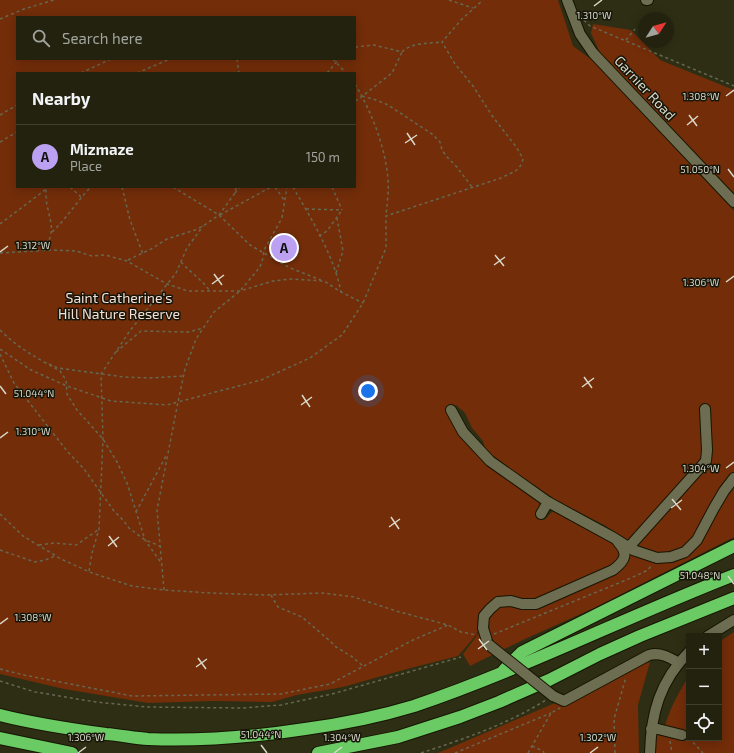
<!DOCTYPE html>
<meta charset="utf-8">
<style>
body{margin:0;font-family:"Exo 2",sans-serif;background:#2a2a17;color:#f1f3f6}
.controls{position:absolute;right:12px;bottom:12px;display:grid;overflow:hidden;border-radius:0px;box-shadow:0 2px 10px #0003}
.controls button{width:36px;height:36px;display:grid;place-items:center;padding:0;border:0;border-bottom:1px solid #3f3f2e;background:#22220e;color:#f1f3f6;font:20px sans-serif}
.compass{position:absolute;left:638px;top:12px;width:36px;height:36px;border-radius:50%;background:#22220e;box-shadow:0 2px 10px #0003;rotate:54deg}
.you{position:absolute;left:368px;top:391px;width:14px;height:14px;margin:-10px;border:3px solid #fff;border-radius:50%;background:#1a73e8;box-shadow:0 0 0 6px #1a73e833}
.badge{display:grid;place-items:center;width:26px;height:26px;border-radius:50%;background:#bca0f2;color:#111;font-size:13px;font-weight:700}
.pin{position:absolute;translate:-50% -50%;border:2px solid #fff;box-shadow:0 1px 4px #0006}
.list{margin:0;padding:0;list-style:none}
h2{display:flex;justify-content:space-between;align-items:center;height:52px;margin:0;padding:0 16px;font-size:17px}
h2 small{font-size:13px;font-weight:400;color:#a2a49e}
.list li{display:grid;grid-template-columns:26px 1fr auto;gap:12px;align-items:center;box-sizing:border-box;height:64px;padding:0 16px;border-top:1px solid #3f3f2e}
.list b{display:block;font-size:15px;white-space:nowrap}
.list p{margin:0;font-size:13px;white-space:nowrap;color:#a2a49e}
.list em{font-size:13px;font-style:normal;color:#a2a49e}
.icon{flex:none;width:22px;height:22px;fill:none;stroke:currentColor;stroke-width:2;stroke-linecap:round;stroke-linejoin:round}
.map{position:relative;flex:none;width:734px;height:753px;overflow:hidden}
.search{position:absolute;background:#22220e;box-shadow:0 2px 10px #0003;left:16px;top:16px;width:340px;height:44px;display:flex;align-items:center;gap:10px;box-sizing:border-box;padding:0 14px;border-radius:0px;color:#a2a49e;font-size:15px}
.panel{position:absolute;background:#22220e;box-shadow:0 2px 10px #0003;left:16px;top:72px;width:340px;height:116px;border-radius:0px}
.map>svg:first-child{display:block}
.green{fill:#732d09;fill-rule:evenodd}
.lines{fill:none;stroke-linecap:round;stroke-linejoin:round}
.minor-casing{stroke:#161500;stroke-width:12}
.highway-casing{stroke:#161500;stroke-width:14}
.path{stroke:#676851;stroke-width:1.5;stroke-dasharray:3 3;stroke-linecap:butt}
.minor{stroke:#6c6d51;stroke-width:10}
.highway{stroke:#6aca63;stroke-width:12}
.minor-bridge-casing{stroke:#161500;stroke-width:12;stroke-linecap:butt}
.minor-bridge{stroke:#6c6d51;stroke-width:10}
.ticks{fill:none;stroke:#d8d8c9;stroke-width:1.5}
.labels{text-anchor:middle;stroke-width:3;stroke-linejoin:round;paint-order:stroke}
.street-label{font-size:14px;fill:#d8d8c9;stroke:#15150a}
.park-label{font-size:14px;fill:#f5dfd6;stroke:#15150a}
.ticks-label{font-size:10px;text-anchor:middle;fill:#d8d8c9;stroke:#15150a;stroke-width:3;stroke-linejoin:round;paint-order:stroke}
</style>
<div class="map">
<svg width="734" height="753" viewBox="0 0 734 753">
<rect width="100%" height="100%" fill="#2d2e13"/>
<g class="green">
<path d="M0,0H558L573,46L592,60L734,211V537L594,608L525,639L470,666L463,654L479,633L477,632L476,633H478L458,656L407,669L343,687L297,695L272,702L214,701L148,703L64,689L0,674ZM17,17H355V59H17ZM17,73H355V187H17ZM456,405L465,413L472,428L483,441L485,448L489,453L507,468L549,497L606,526L622,537L613,544L563,517L557,511H553L544,520L536,515L542,503L486,464L467,445L450,416L451,410Z"/>
<path d="M593,24L631,30L660,60L734,90V198L648,103L600,53L591,33Z"/>
<path d="M734,632V753H656V734L663,735C667,713 677,695 689,676V738H719V642Z"/>
<path d="M650,662L638,705L639,753H438L555,703H567L638,666Z"/>
</g>
<g class="lines">
<defs>
<g id="minor">
<path d="M567,0L580,34L593,53L734,202"/>
<path d="M646,0H648"/>
<path d="M451,410L463,432L490,461L548,502L614,538L633,550L657,558L671,557L685,552L697,540L714,508L724,491L734,478"/>
<path d="M541,514L548,502"/>
<path d="M629,547L706,461L707,450L705,409"/>
<path d="M708,636L734,620"/>
<path d="M488,644L483,628L484,616L490,609L498,602L511,601L522,604H536L613,570C625,561 629,554 618,542"/>
<path d="M553,696L564,701L649,655C660,652 669,657 679,663"/>
<path d="M651,729H658L682,735"/>
<path d="M650,753C651,713 660,681 689,652"/>
</g>
<g id="highway">
<path d="M504,670L522,652L734,546"/>
<path d="M0,715C35,724 70,729 106,734C120,735 134,738 148,739C200,741 253,737 305,729C342,724 378,717 414,706C523,669 626,617 734,575"/>
<path d="M0,738L72,753"/>
<path d="M318,753L398,737L460,717L499,702L549,680L600,654L640,636L734,598"/>
</g>
</defs>
<use href="#minor" class="minor-casing"/>
<use href="#highway" class="highway-casing"/>
<g class="path">
<path d="M449,0L473,8"/>
<path d="M0,19L24,9L54,0"/>
<path d="M584,20L590,26L734,86"/>
<path d="M626,40L635,29"/>
<path d="M355,47L374,45L402,52C412,42 427,44 442,42"/>
<path d="M237,59L239,73"/>
<path d="M333,59L346,73"/>
<path d="M81,73L111,59"/>
<path d="M137,73L170,59"/>
<path d="M327,73L339,59"/>
<path d="M355,84C372,113 385,146 388,179C389,191 387,204 386,216"/>
<path d="M362,96L376,100L388,105L432,134L440,142L442,150L447,157L456,166L472,187"/>
<path d="M355,101L360,98L392,73L402,52"/>
<path d="M0,115L17,105"/>
<path d="M0,142L17,132"/>
<path d="M70,187L81,197"/>
<path d="M122,187L130,220L143,254"/>
<path d="M173,187L219,215L250,245L290,268L321,280"/>
<path d="M275,187L284,200"/>
<path d="M293,187C311,218 334,256 341,292"/>
<path d="M332,187L342,210"/>
<path d="M235,193L240,187"/>
<path d="M306,209L342,210"/>
<path d="M220,215L271,187"/>
<path d="M0,224L49,187"/>
<path d="M52,232C67,218 77,201 91,187"/>
<path d="M319,236L327,231L342,210"/>
<path d="M43,250C56,233 51,224 47,205C46,200 46,194 46,189"/>
<path d="M0,253L51,250L76,251L92,256L105,255L127,261L167,284L188,291H240L273,281L291,279L324,281L341,292L363,303"/>
<path d="M128,260L151,249L167,239L195,230L203,226L219,215L235,193L236,187"/>
<path d="M181,262C190,272 202,280 210,291"/>
<path d="M336,273L343,251L337,218"/>
<path d="M0,330C13,343 28,353 44,362"/>
<path d="M0,349L31,370L67,386L111,401L167,405L178,402L185,369L196,339L214,312L240,291L260,267L263,258L264,250L282,218L287,187"/>
<path d="M116,352L141,331L189,332L203,328"/>
<path d="M0,354L14,383L67,451L84,469L114,511L123,520L129,528L145,540L160,546"/>
<path d="M44,362L60,371L66,380L67,394L77,410L103,439L117,462L127,483L145,540L162,564"/>
<path d="M49,364L58,368L124,377L150,378L184,376"/>
<path d="M136,512L167,454"/>
<path d="M0,514L23,536L61,559L92,573L132,586L164,590L210,593L265,595L323,593L354,597L396,611L448,625L461,632L477,635"/>
<path d="M39,545L54,543L76,545L98,530"/>
<path d="M0,550L35,562L45,560L55,556"/>
<path d="M89,571L92,553L99,529L103,439L101,374L129,332L176,273L187,248L203,226"/>
<path d="M164,590L157,510L178,402L261,380L310,358L342,335L363,303L386,248V216L501,178C512,172 520,172 523,159L517,148L493,117L473,86L455,64L442,42L461,20L483,0"/>
<path d="M271,595L278,607L302,617L330,641L336,647L351,656L363,666"/>
<path d="M494,634L631,578L648,570L651,566"/>
<path d="M0,669L24,675L132,696L281,694L330,684L413,640L448,625"/>
<path d="M0,681L35,692L96,702L147,707L242,708L281,705L332,694L461,657"/>
<path d="M689,738L703,753"/>
<path d="M670,741L672,753"/>
<path d="M532,746L543,751L544,753"/>
<path d="M421,753C464,739 508,724 546,700"/>
<path d="M455,753L551,713"/>
<path d="M528,753L551,713L560,708"/>
<path d="M615,753L614,719L626,677"/>
</g>
<use href="#minor" class="minor"/>
<use href="#highway" class="highway"/>
<defs>
<path id="minor-bridge" d="M488,644L553,696"/>
</defs>
<use href="#minor-bridge" class="minor-bridge-casing"/>
<use href="#minor-bridge" class="minor-bridge"/>
</g>
<path class="ticks" d="M594,6L602,0M726,96L734,90M689,115L697,126M687,125L698,116M407,133L415,145M405,143L417,135M728,169L734,177M0,252L8,246M495,255L504,266M494,265L505,257M214,274L222,285M726,282L734,276M212,284L224,275M584,377L592,388M0,386L6,394M582,387L594,378M302,395L310,407M301,405L312,397M0,438L8,432M726,468L734,462M672,499L681,510M671,508L682,500M391,517L399,529M389,527L400,519M109,536L117,547M108,546L119,537M728,576L734,584M0,624L8,618M479,639L487,650M478,649L489,641M198,658L206,669M196,667L207,659M261,745L267,753M78,753L86,747M334,753L342,747M590,753L598,747"/>
<g class="labels">
<g class="street-label">
<text transform="translate(645 88) rotate(47)" y="5">Garnier Road</text>
</g>
<g class="park-label">
<text x="119" y="303">Saint Catherine's<tspan x="119" dy="16">Hill Nature Reserve</tspan></text>
</g>
</g>
<g class="ticks-label">
<text x="594" y="19">1.310°W</text>
<text x="701" y="100">1.308°W</text>
<text x="700" y="173">51.050°N</text>
<text x="33" y="249">1.312°W</text>
<text x="701" y="286">1.306°W</text>
<text x="34" y="397">51.044°N</text>
<text x="33" y="435">1.310°W</text>
<text x="701" y="472">1.304°W</text>
<text x="700" y="579">51.048°N</text>
<text x="33" y="621">1.308°W</text>
<text x="261" y="738">51.044°N</text>
<text x="86" y="741">1.306°W</text>
<text x="342" y="741">1.304°W</text>
<text x="598" y="741">1.302°W</text>
</g>
</svg>
<div class="controls">
<button>+</button>
<button>−</button>
<button><svg class="icon" aria-label="locate" viewBox="0 0 24 24"><circle cx="12" cy="12" r="6"/><path d="M12 2v4M12 18v4M2 12h4M18 12h4"/></svg></button>
</div>
<svg class="compass" viewBox="-18 -18 36 36"><path d="M0-13l5 13h-10z" fill="#e53935"/><path d="M0 13l5-13h-10z" fill="#a2a49e"/></svg>
<div class="you"></div>
<div class="pin badge" style="left:284px;top:248px">A</div>
<div class="search"><svg class="icon" aria-label="search" viewBox="0 0 24 24"><circle cx="10" cy="10" r="6"/><path d="M15 15l6 6"/></svg>Search here</div>
<section class="panel">
<h2>Nearby<small></small></h2>
<ul class="list">
<li><span class="badge">A</span><div><b>Mizmaze</b><p>Place</p></div><em>150 m</em></li>
</ul>
</section>
</div>
